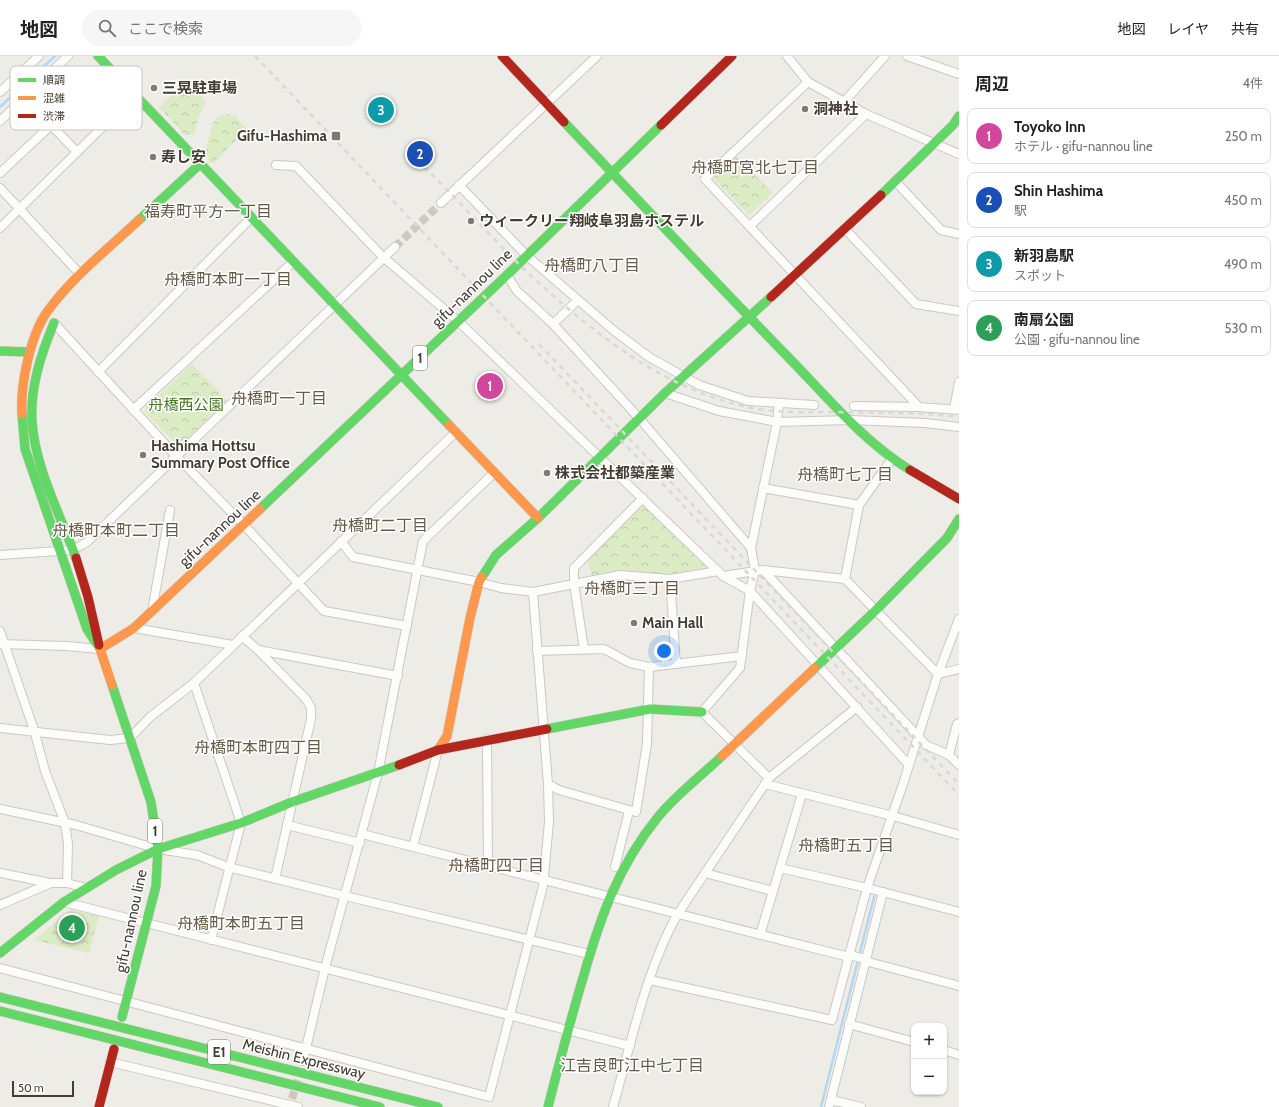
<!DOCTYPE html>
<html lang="ja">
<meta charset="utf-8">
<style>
body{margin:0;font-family:Cabin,"Noto Sans JP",sans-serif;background:#f6f6f6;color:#222}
.controls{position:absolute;right:12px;bottom:12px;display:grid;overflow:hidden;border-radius:8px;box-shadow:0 1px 3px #0004}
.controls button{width:36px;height:36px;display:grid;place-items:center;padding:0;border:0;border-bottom:1px solid #e0e0e0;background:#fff;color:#222;font:20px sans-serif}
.scale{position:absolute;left:12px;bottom:10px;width:62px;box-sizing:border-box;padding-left:4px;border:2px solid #443d32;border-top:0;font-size:11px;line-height:14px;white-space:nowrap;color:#443d32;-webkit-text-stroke:3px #fff;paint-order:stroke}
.you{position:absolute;left:664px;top:595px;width:14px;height:14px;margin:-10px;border:3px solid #fff;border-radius:50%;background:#1a73e8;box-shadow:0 0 0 6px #1a73e833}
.badge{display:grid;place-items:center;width:26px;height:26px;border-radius:50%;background:#d93025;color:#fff;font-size:13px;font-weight:700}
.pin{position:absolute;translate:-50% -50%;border:2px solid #fff;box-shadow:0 1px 4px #0006}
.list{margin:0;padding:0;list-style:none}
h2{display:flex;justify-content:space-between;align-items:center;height:52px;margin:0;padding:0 16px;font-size:17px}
h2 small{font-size:13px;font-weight:400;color:#767676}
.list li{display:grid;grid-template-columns:26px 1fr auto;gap:12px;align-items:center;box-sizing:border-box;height:56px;margin:0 8px 8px;padding:0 8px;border:1px solid #e0e0e0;border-radius:8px}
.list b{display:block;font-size:15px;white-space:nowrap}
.list p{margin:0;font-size:13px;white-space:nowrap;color:#767676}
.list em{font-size:13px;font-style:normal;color:#767676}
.icon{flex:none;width:22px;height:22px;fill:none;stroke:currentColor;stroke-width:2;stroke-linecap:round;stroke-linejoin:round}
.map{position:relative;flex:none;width:959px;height:1051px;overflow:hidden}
header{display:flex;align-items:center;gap:24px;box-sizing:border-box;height:56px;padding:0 20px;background:#fff;border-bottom:1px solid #e0e0e0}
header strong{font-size:19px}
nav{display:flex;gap:22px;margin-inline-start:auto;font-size:14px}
.search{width:280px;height:36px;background:#f6f6f6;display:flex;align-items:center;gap:10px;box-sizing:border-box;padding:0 14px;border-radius:22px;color:#767676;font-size:15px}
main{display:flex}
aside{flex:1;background:#fff}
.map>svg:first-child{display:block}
.park{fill:url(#park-crowns)}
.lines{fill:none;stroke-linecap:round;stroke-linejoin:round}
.stream{stroke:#b2d7f0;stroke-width:2.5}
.street-tunnel{stroke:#ccc9c2;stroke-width:8;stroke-dasharray:8 4;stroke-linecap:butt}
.street-casing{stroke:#cbc8c2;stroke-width:10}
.fast-casing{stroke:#cec9bc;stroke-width:10}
.slow-casing{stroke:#cec9bc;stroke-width:10}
.jam-casing{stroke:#cec9bc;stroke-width:10}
.street{stroke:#fcfcfb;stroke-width:8}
.fast{stroke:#63d668;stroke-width:9}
.slow{stroke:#ff974d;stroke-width:9}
.jam{stroke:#b3261e;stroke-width:9}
.rail{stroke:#d8d8d7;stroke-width:2.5;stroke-dasharray:5 5;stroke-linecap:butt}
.poi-dot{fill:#807a71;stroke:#fff;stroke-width:1.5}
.labels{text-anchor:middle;stroke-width:3;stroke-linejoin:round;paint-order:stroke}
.shield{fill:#fff;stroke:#7c7770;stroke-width:1}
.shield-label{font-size:14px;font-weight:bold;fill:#443d32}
.poi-label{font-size:15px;font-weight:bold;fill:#443d32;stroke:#fff;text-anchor:start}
.street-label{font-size:15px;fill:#443d32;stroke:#fff}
.park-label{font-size:15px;fill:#427922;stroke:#fff}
.neighbourhood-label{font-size:16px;fill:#675b48;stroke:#fff}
.key{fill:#fff;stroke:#c7c5c2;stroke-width:1}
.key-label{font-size:11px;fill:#443d32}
</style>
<header>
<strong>地図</strong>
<div class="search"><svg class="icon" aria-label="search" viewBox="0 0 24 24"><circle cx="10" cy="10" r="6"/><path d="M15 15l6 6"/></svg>ここで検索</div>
<nav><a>地図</a><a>レイヤ</a><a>共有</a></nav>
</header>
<main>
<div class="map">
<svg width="959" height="1051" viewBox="0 0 959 1051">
<defs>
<pattern id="park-crowns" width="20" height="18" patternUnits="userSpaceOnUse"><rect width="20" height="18" fill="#dbebc3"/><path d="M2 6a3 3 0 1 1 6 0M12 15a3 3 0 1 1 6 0" fill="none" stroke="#bdcaa8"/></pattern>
</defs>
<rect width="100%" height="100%" fill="#eeece6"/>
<g class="park">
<path d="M188,25L206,46L198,62L194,79H185L159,51Z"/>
<path d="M229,58L235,60L247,73L214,106L216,108L209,106L205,95L213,67L218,61Z"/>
<path d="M736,100L773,137L749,159L713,122Z"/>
<path d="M192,308L227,344L179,391L145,356L146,351Z"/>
<path d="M643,449L662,469L670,473L708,512L668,518L619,516L592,520L588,504Z"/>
<path d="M70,854L99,860L89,897L34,884Z"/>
</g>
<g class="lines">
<g class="stream">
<path d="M0,51L55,0"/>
<path d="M821,1051L874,841"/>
</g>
<g class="street-tunnel">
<path d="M395,191L441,147"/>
<path d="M292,1043L303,1005"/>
</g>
<defs>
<g id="street">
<path d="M787,0L808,26L866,58L959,98"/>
<path d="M907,0L959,18"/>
<path d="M808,26L705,123L919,351"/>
<path d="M0,36L39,0"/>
<path d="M25,42L77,96"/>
<path d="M844,46L885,0"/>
<path d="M0,65L68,0"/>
<path d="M276,109L296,110L383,201L458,265L723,520L750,535L909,709"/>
<path d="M0,117L110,14"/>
<path d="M895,125L941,174L959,178"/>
<path d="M459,129L526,199L613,274L649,301L699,329L748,345L814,349"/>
<path d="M0,132L80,218"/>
<path d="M441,147L597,0"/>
<path d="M750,170L866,58"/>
<path d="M0,172L134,40"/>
<path d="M845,173L916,248L959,255"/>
<path d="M507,219L517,235L553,268L639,362L751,492"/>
<path d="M54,267L176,400L244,469L324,555L407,570"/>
<path d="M553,268L578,244"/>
<path d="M98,316L251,162"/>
<path d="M665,337L719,355L777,366L850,364L925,367L959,371"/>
<path d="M854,350L919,351L959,354"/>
<path d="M954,353L959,326"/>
<path d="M133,354L293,206"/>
<path d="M763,432L859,449"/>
<path d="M341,485L353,501L479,526L501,532L533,536L620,519L670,523L718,515"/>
<path d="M0,499L73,494L87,486L395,191"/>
<path d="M763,514L926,689L949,699L959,709"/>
<path d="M723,520L763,514L845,523L938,618"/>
<path d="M670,523L676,608"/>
<path d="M845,523L859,449L892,403"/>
<path d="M152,555L170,454"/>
<path d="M134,572L233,589"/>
<path d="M0,575L35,677L45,715L65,767L68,788L67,827"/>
<path d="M242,580L258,594L306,643L311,652V663L275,823"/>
<path d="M1,588L66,590L100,593"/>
<path d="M584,593L574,528V512L643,442"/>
<path d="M258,594L398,620"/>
<path d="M537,595L604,593L630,607L649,611L742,600"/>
<path d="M938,618L959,613"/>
<path d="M194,627L241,767L211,884"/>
<path d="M0,672L110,684L130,682L150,661L194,627L456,376"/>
<path d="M487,683L488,810"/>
<path d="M949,699L957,668L959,667"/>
<path d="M769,722L702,656L740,612L750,535L755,514L751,492L777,366L779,348"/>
<path d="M548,728L559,734L636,756L647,688L649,611"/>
<path d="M765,728L893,760L959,779"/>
<path d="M0,753L76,769L158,793L197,799L228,811L345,840L589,898"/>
<path d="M287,769L360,787"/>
<path d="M362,778L849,901"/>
<path d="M413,791L438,694"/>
<path d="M615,811L629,755"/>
<path d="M780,812L867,832L959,856"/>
<path d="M0,817L50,827"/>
<path d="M705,817L773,835"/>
<path d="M64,846L630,990"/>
<path d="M0,849L51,827H67L86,832"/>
<path d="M760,879L802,738"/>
<path d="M849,899L866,903"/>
<path d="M865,905L959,930"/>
<path d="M0,912L489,1041L543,830L549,766L548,728L533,536"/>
<path d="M650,924L832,964L867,832L903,728L938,618L959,563"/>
<path d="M849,968L914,986"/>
<path d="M944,994L959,999"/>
<path d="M303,1005L325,912L378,717L423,485L494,417"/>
<path d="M110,1006L298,1051"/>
<path d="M831,1044L861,1051"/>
<path d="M613,1051C631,988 645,917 677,859L769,722L857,651"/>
<path d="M829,1051L883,836"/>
</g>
<g id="fast">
<path d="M98,0L449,369"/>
<path d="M564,66C639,145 714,225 790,303C827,341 864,386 910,414"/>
<path d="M881,139L953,69L959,60"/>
<path d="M139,164L200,108"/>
<path d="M54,267C41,298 30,331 32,365C35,412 60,458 76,502"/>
<path d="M0,295L29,296"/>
<path d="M22,358L25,393L87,573L100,593"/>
<path d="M260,453L507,219L661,69"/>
<path d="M482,521L496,499L538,462L665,337L771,241"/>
<path d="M815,612L875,555L947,482L959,463"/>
<path d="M112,629L151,746L158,793L156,830L122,961"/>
<path d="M547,673L650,653L702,656"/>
<path d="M0,897L64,846L116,814L158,793L241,767L292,746L399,709"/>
<path d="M0,941L438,1051"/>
<path d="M0,955L380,1051"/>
<path d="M548,1051C559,1008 570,965 583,922C600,862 618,810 658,761C677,738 700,721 722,700"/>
</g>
<g id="slow">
<path d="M22,358C20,330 30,280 47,256C72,221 108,193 139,164"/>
<path d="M449,369L538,462"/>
<path d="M112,629L100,593L134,572L260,453"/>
<path d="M438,694L447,680L470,562L479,526L482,521"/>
<path d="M722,700L815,612"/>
</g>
<g id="jam">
<path d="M502,0L564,66"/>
<path d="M661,69L732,0"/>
<path d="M771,241L881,139"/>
<path d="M910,414L959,443"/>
<path d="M76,502L88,541L99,589"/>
<path d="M399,709L438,694L547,673"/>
<path d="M99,1051L114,993"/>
</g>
</defs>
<use href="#street" class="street-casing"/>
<use href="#fast" class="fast-casing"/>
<use href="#slow" class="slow-casing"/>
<use href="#jam" class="jam-casing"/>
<use href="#street" class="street"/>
<use href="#fast" class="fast"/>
<use href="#slow" class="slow"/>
<use href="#jam" class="jam"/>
<g class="rail">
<path d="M255,0L959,739"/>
<path d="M424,111C463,148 498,190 538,226C601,284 679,343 766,354C789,357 811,356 834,356C876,357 918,356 959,361"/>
<path d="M539,288L959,728"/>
</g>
</g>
<g class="poi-dot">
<circle cx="154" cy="32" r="4"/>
<circle cx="805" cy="53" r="4"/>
<rect x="331" y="75" width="10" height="10" rx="2"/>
<circle cx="153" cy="101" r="4"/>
<circle cx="471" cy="165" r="4"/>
<circle cx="143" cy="399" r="4"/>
<circle cx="547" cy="417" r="4"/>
<circle cx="634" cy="567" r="4"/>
</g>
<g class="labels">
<g class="shield">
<rect x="413" y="290" width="14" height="24" rx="3"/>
<rect x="148" y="763" width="14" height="24" rx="3"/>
<rect x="208" y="984" width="22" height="24" rx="3"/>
</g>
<g class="shield-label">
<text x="420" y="307">1</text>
<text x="155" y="780">1</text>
<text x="219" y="1001">E1</text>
</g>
<g class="poi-label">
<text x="162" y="37">三晃駐車場</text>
<text x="813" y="58">洞神社</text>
<text x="327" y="85" text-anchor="end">Gifu-Hashima</text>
<text x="161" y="106">寿し安</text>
<text x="479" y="170">ウィークリー翔岐阜羽島ホステル</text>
<text x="151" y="395">Hashima Hottsu<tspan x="151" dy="17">Summary Post Office</tspan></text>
<text x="555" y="422">株式会社都築産業</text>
<text x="642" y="572">Main Hall</text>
</g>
<g class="street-label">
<text transform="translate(472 232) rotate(-44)" y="5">gifu-nannou line</text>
<text transform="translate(220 472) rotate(-43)" y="5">gifu-nannou line</text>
<text transform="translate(131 865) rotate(-78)" y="5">gifu-nannou line</text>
<text transform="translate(304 1003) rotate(14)" y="5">Meishin Expressway</text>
</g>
<g class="park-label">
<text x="186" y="354">舟橋西公園</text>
</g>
<g class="neighbourhood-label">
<text x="755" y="117">舟橋町宮北七丁目</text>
<text x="208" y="161">福寿町平方一丁目</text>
<text x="592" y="215">舟橋町八丁目</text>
<text x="228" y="229">舟橋町本町一丁目</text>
<text x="279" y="348">舟橋町一丁目</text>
<text x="845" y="424">舟橋町七丁目</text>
<text x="380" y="475">舟橋町二丁目</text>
<text x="116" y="480">舟橋町本町二丁目</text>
<text x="632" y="538">舟橋町三丁目</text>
<text x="258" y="697">舟橋町本町四丁目</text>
<text x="846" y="795">舟橋町五丁目</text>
<text x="496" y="815">舟橋町四丁目</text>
<text x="241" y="873">舟橋町本町五丁目</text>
<text x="632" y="1015">江吉良町江中七丁目</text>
</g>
</g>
<rect x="10" y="10" width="132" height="64" rx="6" class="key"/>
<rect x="18" y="22" width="18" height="4" fill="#63d668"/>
<rect x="18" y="40" width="18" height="4" fill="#ff974d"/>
<rect x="18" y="58" width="18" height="4" fill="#b3261e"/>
<g class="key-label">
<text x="43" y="28">順調</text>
<text x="43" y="46">混雑</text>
<text x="43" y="64">渋滞</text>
</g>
</svg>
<div class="controls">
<button>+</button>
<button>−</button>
</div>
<div class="scale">50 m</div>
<div class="you"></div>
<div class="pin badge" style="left:490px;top:330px;background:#d1479c">1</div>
<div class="pin badge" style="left:420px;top:98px;background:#1a4fb4">2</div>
<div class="pin badge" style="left:381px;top:54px;background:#0f9aa8">3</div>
<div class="pin badge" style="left:72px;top:872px;background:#2e9e5b">4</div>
</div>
<aside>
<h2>周辺<small>4件</small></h2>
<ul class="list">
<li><span class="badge" style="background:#d1479c">1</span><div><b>Toyoko Inn</b><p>ホテル · gifu-nannou line</p></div><em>250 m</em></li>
<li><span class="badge" style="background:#1a4fb4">2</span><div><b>Shin Hashima</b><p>駅</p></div><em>450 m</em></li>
<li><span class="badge" style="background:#0f9aa8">3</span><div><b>新羽島駅</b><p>スポット</p></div><em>490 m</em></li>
<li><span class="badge" style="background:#2e9e5b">4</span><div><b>南扇公園</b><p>公園 · gifu-nannou line</p></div><em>530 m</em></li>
</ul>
</aside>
</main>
